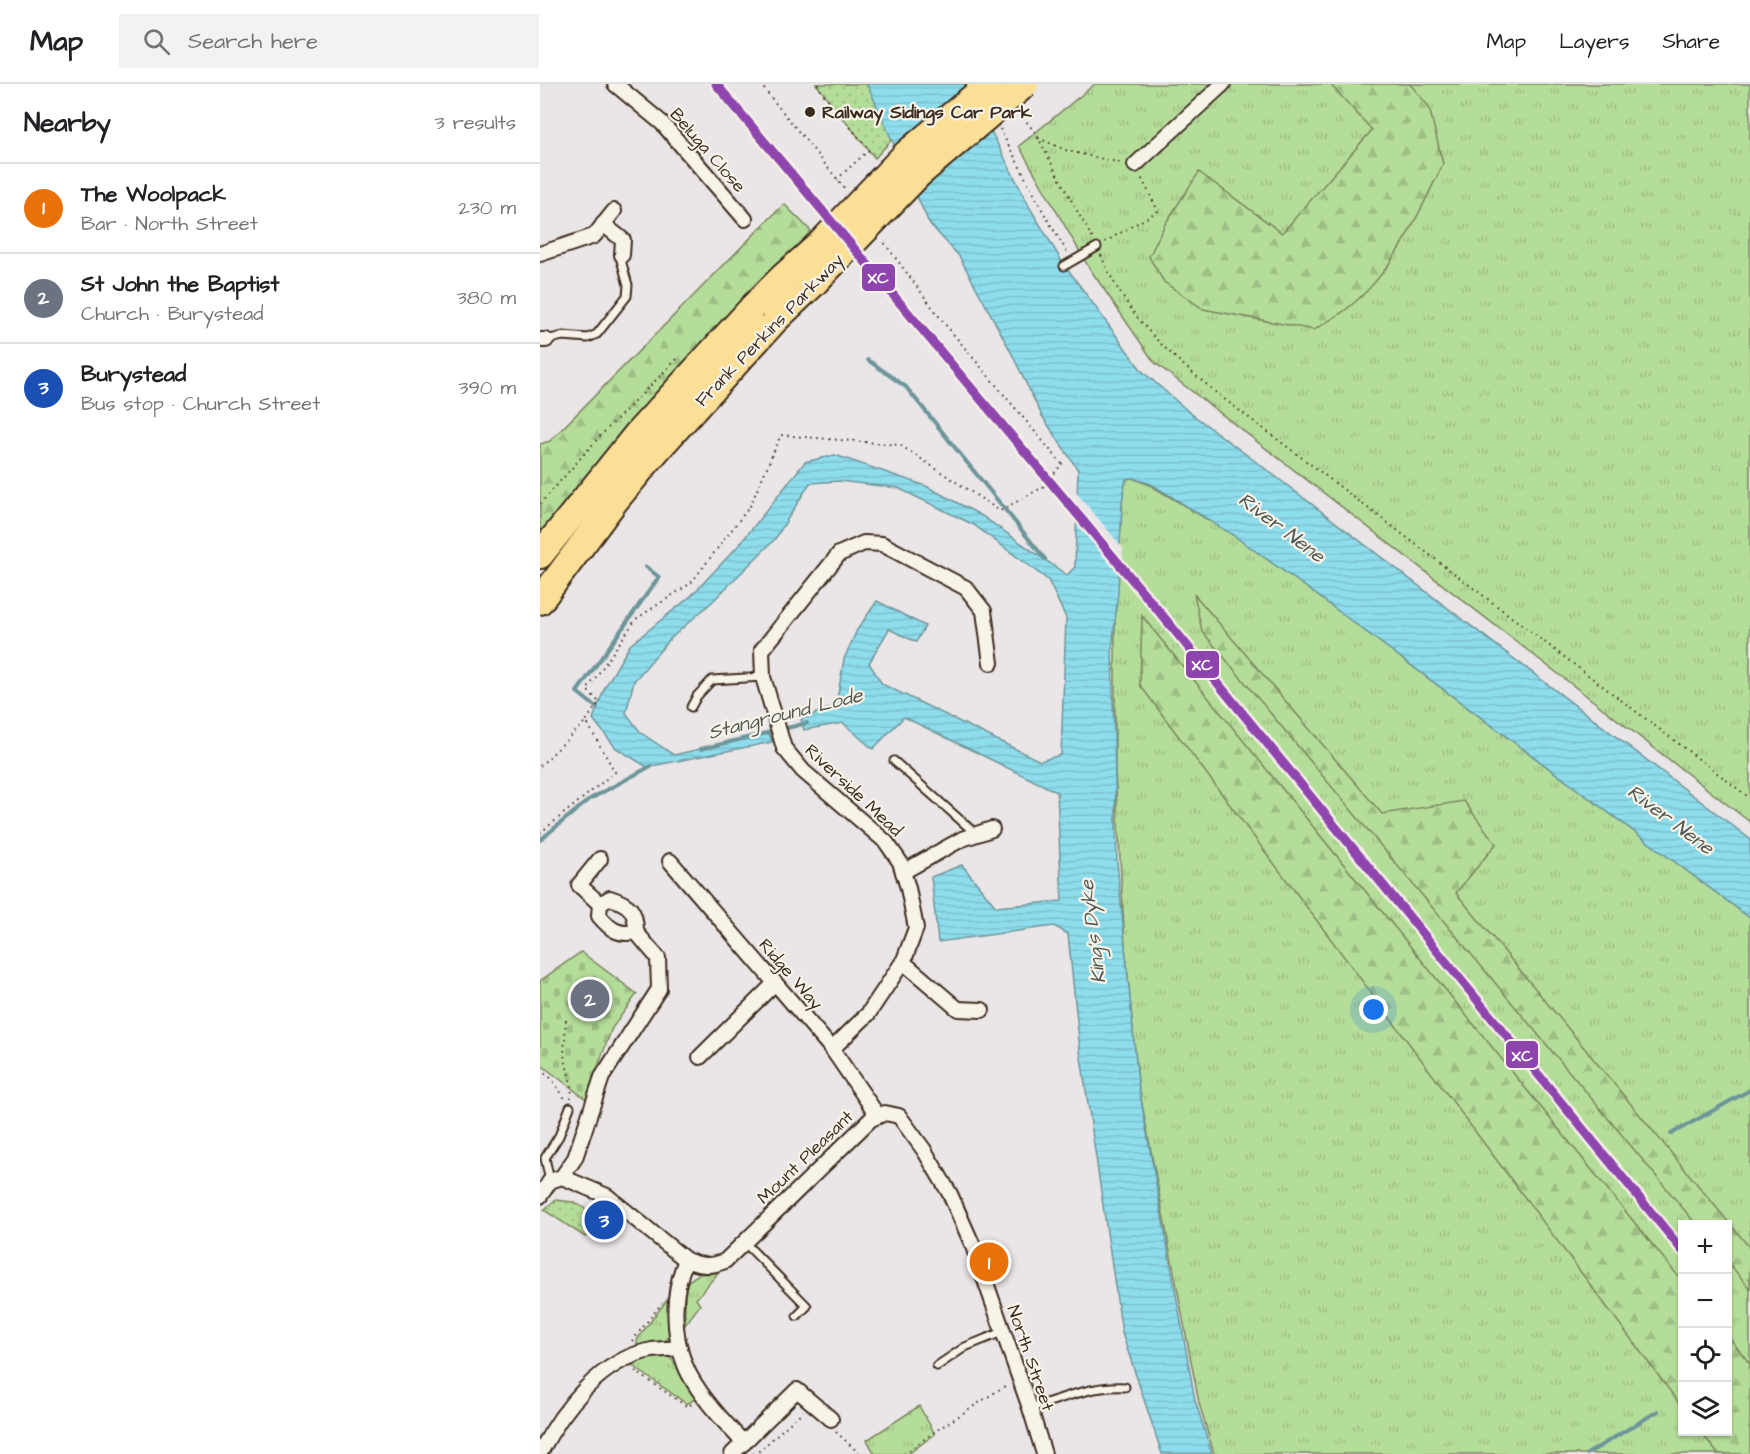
<!DOCTYPE html>
<meta charset="utf-8">
<style>
body{margin:0;font-family:"Architects Daughter",sans-serif;background:#f2f2f2;color:#202124}
.controls{position:absolute;right:18px;bottom:18px;display:grid;overflow:hidden;border-radius:0px;box-shadow:0 2px 4px #0004}
.controls button{width:54px;height:54px;display:grid;place-items:center;padding:0;border:0;border-bottom:2px solid #e0e0e0;background:#fff;color:#202124;font:30px sans-serif}
.you{position:absolute;left:834px;top:926px;width:21px;height:21px;margin:-15px;border:4px solid #fff;border-radius:50%;background:#1a73e8;box-shadow:0 0 0 9px #1a73e833}
.badge{display:grid;place-items:center;width:39px;height:39px;border-radius:50%;background:#0f766e;color:#fff;font-size:20px;font-weight:700}
.pin{position:absolute;translate:-50% -50%;border:3px solid #fff;box-shadow:0 2px 6px #0006}
.list{margin:0;padding:0;list-style:none}
h2{display:flex;justify-content:space-between;align-items:center;height:78px;margin:0;padding:0 24px;font-size:26px}
h2 small{font-size:20px;font-weight:400;color:#757577}
.list li{display:grid;grid-template-columns:39px 1fr auto;gap:18px;align-items:center;box-sizing:border-box;height:90px;padding:0 24px;border-top:2px solid #e0e0e0}
.list b{display:block;font-size:22px;white-space:nowrap}
.list p{margin:0;font-size:20px;white-space:nowrap;color:#757577}
.list em{font-size:20px;font-style:normal;color:#757577}
.icon{flex:none;width:33px;height:33px;fill:none;stroke:currentColor;stroke-width:2;stroke-linecap:round;stroke-linejoin:round}
.map{position:relative;flex:none;width:1210px;height:1370px;overflow:hidden}
header{display:flex;align-items:center;gap:36px;box-sizing:border-box;height:84px;padding:0 30px;background:#fff;border-bottom:2px solid #e0e0e0}
header strong{font-size:28px}
nav{display:flex;gap:33px;margin-inline-start:auto;font-size:21px}
.search{width:420px;height:54px;background:#f2f2f2;display:flex;align-items:center;gap:15px;box-sizing:border-box;padding:0 21px;border-radius:0px;color:#757577;font-size:22px}
main{display:flex}
aside{flex:1;background:#fff}
.map>svg:first-child{display:block}
.grass{fill:url(#grass-tufts);stroke:#78845c;stroke-width:1.5;fill-rule:evenodd}
.forest{fill:url(#forest-firs);stroke:#78845c;stroke-width:1.5}
.cemetery{fill:url(#cemetery-stones);stroke:#78845c;stroke-width:1.5}
.park{fill:url(#park-dots);stroke:#78845c;stroke-width:1.5}
.water{fill:url(#water-rules);stroke:#6d959a;stroke-width:1.5}
.pier{fill:#eae5e6}
.lines{fill:none;stroke-linecap:round;stroke-linejoin:round}
.stream{stroke:#6d959a;stroke-width:4}
.lane-casing{stroke:#3b2a1e;stroke-width:11}
.street-casing{stroke:#3b2a1e;stroke-width:18}
.highway-casing{stroke:#3b2a1e;stroke-width:30}
.path{stroke:#3b2a1e;stroke-width:2;stroke-dasharray:1.5 4.5;stroke-linecap:butt}
.lane{stroke:#f7f3e8;stroke-width:7}
.street{stroke:#f7f3e8;stroke-width:14}
.highway{stroke:#fbdf96;stroke-width:26}
.highway-bridge-casing{stroke:#3b2a1e;stroke-width:30;stroke-linecap:butt}
.highway-bridge{stroke:#fbdf96;stroke-width:26}
.rail-1-casing{stroke:#f7f3e8;stroke-width:14}
.rail-1{stroke:#8e44ad;stroke-width:9}
.poi-dot{fill:#3b2a1e;stroke:#f7f3e8;stroke-width:2}
.labels{text-anchor:middle;stroke-width:4.5;stroke-linejoin:round;paint-order:stroke}
.poi-label{font-size:18px;font-weight:bold;fill:#3b2a1e;stroke:#f7f3e8;text-anchor:start}
.street-label{font-size:18px;fill:#3b2a1e;stroke:#f7f3e8}
.water-label{font-size:20px;font-style:italic;fill:#505752;stroke:#f7f3e8}
.line-badge{stroke:#f7f3e8;stroke-width:2}
.badge-label{font-size:16px;text-anchor:middle;font-weight:bold;fill:#fff}
</style>
<header>
<strong>Map</strong>
<div class="search"><svg class="icon" aria-label="search" viewBox="0 0 24 24"><circle cx="10" cy="10" r="6"/><path d="M15 15l6 6"/></svg>Search here</div>
<nav><a>Map</a><a>Layers</a><a>Share</a></nav>
</header>
<main>
<aside>
<h2>Nearby<small>3 results</small></h2>
<ul class="list">
<li><span class="badge" style="background:#e8710a">1</span><div><b>The Woolpack</b><p>Bar · North Street</p></div><em>230 m</em></li>
<li><span class="badge" style="background:#6b7280">2</span><div><b>St John the Baptist</b><p>Church · Burystead</p></div><em>380 m</em></li>
<li><span class="badge" style="background:#1a4fb4">3</span><div><b>Burystead</b><p>Bus stop · Church Street</p></div><em>390 m</em></li>
</ul>
</aside>
<div class="map">
<svg width="1210" height="1370" viewBox="0 0 1210 1370">
<defs>
<pattern id="grass-tufts" width="24" height="20" patternUnits="userSpaceOnUse" patternTransform="scale(1.5)"><rect width="24" height="20" fill="#b5dd9a"/><path d="M3 7l-1-3M5 7V3M7 7l1-3M15 17l-1-3M17 17v-4M19 17l1-3" fill="none" stroke="#9dbe84"/></pattern>
<pattern id="forest-firs" width="22" height="20" patternUnits="userSpaceOnUse" patternTransform="scale(1.5)"><rect width="22" height="20" fill="#b5dd9a"/><path d="M5 1l3.5 6h-7zM16 11l3.5 6h-7z" fill="#9dbe84"/></pattern>
<pattern id="cemetery-stones" width="16" height="16" patternUnits="userSpaceOnUse" patternTransform="scale(1.5)"><rect width="16" height="16" fill="#b5dd9a"/><path d="M2 7V4a2 2 0 0 1 4 0v3zM10 15v-3a2 2 0 0 1 4 0v3z" fill="#9dbe84"/></pattern>
<pattern id="park-dots" width="8" height="8" patternUnits="userSpaceOnUse" patternTransform="scale(1.5)"><rect width="8" height="8" fill="#b5dd9a"/><path d="M2 2h.1M6 6h.1" fill="none" stroke="#9dbe84" stroke-width="1.8" stroke-linecap="round"/></pattern>
<pattern id="water-rules" width="6" height="5" patternUnits="userSpaceOnUse" patternTransform="scale(1.5)"><rect width="6" height="5" fill="#8edded"/><path d="M0 2.5h6" fill="none" stroke="#7bbecb"/></pattern>
</defs>
<rect width="100%" height="100%" fill="#eae5e6"/>
<filter id="ink" filterUnits="userSpaceOnUse"><feTurbulence type="fractalNoise" baseFrequency=".0167" numOctaves="2"/><feDisplacementMap in="SourceGraphic" scale="12" xChannelSelector="R" yChannelSelector="G"/><feConvolveMatrix kernelMatrix="1 2 1 2 8 2 1 2 1" color-interpolation-filters="sRGB"/></filter>
<g filter="url(#ink)">
<g class="grass">
<path d="M555,0H1210V738L614,278L548,182L479,62Z"/>
<path d="M592,394L610,401L693,451L770,506L1210,834V1370H674L659,1319L598,999L585,862L575,686V538L583,405L585,395ZM1142,1140H1188V1348H1142Z"/>
<path d="M178,1189L156,1215L160,1221L145,1241V1209L148,1197L159,1190Z"/>
<path d="M129,1213C129,1226 133,1244 127,1256L96,1263L98,1254Z"/>
<path d="M126,1271C140,1281 148,1299 158,1313L147,1320L90,1280L110,1272Z"/>
<path d="M379,1322L395,1350L368,1370H335L327,1356Z"/>
</g>
<g class="forest">
<path d="M790,0H870L889,23L903,80C879,129 854,188 809,223C799,232 786,238 774,246L663,225L624,198L609,173L625,140L659,88L742,149L832,46Z"/>
<path d="M244,120L271,147L207,214L183,235L77,355L0,451V360L10,357Z"/>
<path d="M654,510L842,730L924,717L956,760L916,809L1210,1164V1205L1188,1178V1140H1156L662,547Z"/>
<path d="M602,532L1142,1197V1323L600,601Z"/>
<path d="M1188,1252L1210,1280V1370H1178L1161,1348H1188Z"/>
</g>
<path class="cemetery" d="M41,868L97,910L72,944L46,1015L0,980V897Z"/>
<g class="park">
<path d="M276,0H327L353,54L335,74Z"/>
<path d="M15,1116L33,1118L63,1134L45,1153L4,1126Z"/>
</g>
<path class="water" d="M327,0H427L490,124L521,176L602,287L649,328L731,389L1210,755V834L770,506L693,451L611,400L592,394L586,395L582,418L578,509L572,567L577,777L598,999L655,1316L672,1370H622L582,1249L540,966L528,850L514,842L398,858L391,793L422,781L456,823L522,817L517,708L364,633L333,665L303,639L264,646L261,635L296,622L304,575L317,546L337,517L385,542L376,558L349,545L329,579L342,600L500,677L521,671L526,534L508,496L434,441L358,404L299,397L270,399L235,455L173,517L130,555L94,597L86,629L101,649L134,671L229,649L232,658L107,683L76,664L53,635L65,603L90,561L151,512L199,461L265,378L295,371L386,402L442,432L527,491L535,483L538,386L502,332L470,266L419,172L389,139Z"/>
<path class="pier" d="M535,407L583,464L582,491L534,434Z"/>
<g class="lines">
<g class="stream">
<path d="M328,276L366,303L505,475"/>
<path d="M57,624L37,608L119,493L106,483"/>
<path d="M243,645L267,639"/>
<path d="M161,665L235,647"/>
<path d="M0,756L50,715L111,682"/>
<path d="M1131,1050L1210,1006"/>
<path d="M1047,1370L1118,1327"/>
</g>
<defs>
<g id="lane">
<path d="M524,182L557,163"/>
<path d="M6,256L23,252L48,254L57,250L87,212L88,201L81,176L82,171"/>
<path d="M151,623L157,612L172,596L223,593"/>
<path d="M354,677L436,750"/>
<path d="M10,1097L5,1074L19,1052L30,1023"/>
<path d="M204,1158L267,1222L257,1232"/>
<path d="M397,1282L425,1263L462,1248"/>
<path d="M490,1324C521,1315 552,1301 585,1303"/>
</g>
<g id="street">
<path d="M75,0L122,39L205,135"/>
<path d="M595,81L683,0"/>
<path d="M63,140L83,156L82,171"/>
<path d="M0,170L54,152L74,127"/>
<path d="M0,256H6"/>
<path d="M60,775L39,801L60,820"/>
<path d="M130,777L292,965L338,1032"/>
<path d="M363,788L422,755L452,745"/>
<path d="M363,878L418,925L442,926"/>
<path d="M292,965L328,930L364,876L376,844L368,804L360,778L346,758L263,687L244,664L223,593L222,566L299,470L324,459L342,460L426,504L444,527L451,579"/>
<path d="M160,973L235,899"/>
<path d="M22,1093L35,1074L62,993L119,905L118,874L96,848C96,827 90,820 70,814L60,820L59,832C70,845 78,852 96,848"/>
<path d="M0,1112L10,1097L22,1093L67,1112L146,1176C161,1182 170,1183 185,1177L331,1035L345,1029L359,1032L384,1066L410,1110L433,1162L490,1324L504,1370"/>
<path d="M146,1176C132,1208 132,1248 145,1281C155,1307 184,1338 204,1359"/>
<path d="M0,1369C22,1326 61,1275 112,1266C121,1265 131,1265 140,1264"/>
<path d="M192,1370L257,1306L291,1335"/>
</g>
<g id="highway">
<path d="M0,471L98,349L213,223"/>
<path d="M0,517L74,418L117,366L236,235"/>
</g>
</defs>
<use href="#lane" class="lane-casing"/>
<use href="#street" class="street-casing"/>
<use href="#highway" class="highway-casing"/>
<g class="path">
<path d="M220,0L306,106"/>
<path d="M278,0L281,7L329,66L297,95"/>
<path d="M480,28C485,37 494,46 499,55C516,89 534,122 553,155"/>
<path d="M460,45L506,133L527,168L528,167"/>
<path d="M498,54L528,67L581,79"/>
<path d="M565,158L618,127L601,93"/>
<path d="M561,171C588,236 630,271 683,314L1210,714"/>
<path d="M0,420L61,351L138,274"/>
<path d="M0,682L46,637"/>
<path d="M0,749L75,688L46,637L59,618L47,606L96,535L151,499L210,422L241,351L360,361L460,427L503,403L522,380L404,239L343,157"/>
<path d="M26,936L24,971L32,1004L31,1014"/>
<path d="M0,986L11,994L26,1016"/>
<path d="M92,1257L122,1219"/>
<path d="M95,1287L146,1322L153,1320"/>
<path d="M296,1348L320,1370"/>
<path d="M213,1370L219,1367L263,1327"/>
<path d="M364,1370L397,1346L468,1300"/>
</g>
<use href="#lane" class="lane"/>
<use href="#street" class="street"/>
<use href="#highway" class="highway"/>
<defs>
<g id="highway-bridge">
<path d="M213,223L243,193L279,161L366,70L449,0"/>
<path d="M236,235L274,199L379,90L485,0"/>
</g>
</defs>
<use href="#highway-bridge" class="highway-bridge-casing"/>
<use href="#highway-bridge" class="highway-bridge"/>
<defs>
<path id="rail-1" d="M176,0L622,531L1142,1166"/>
</defs>
<use href="#rail-1" class="rail-1-casing"/>
<use href="#rail-1" class="rail-1"/>
</g>
</g>
<circle class="poi-dot" cx="270" cy="28" r="6"/>
<g class="labels">
<g class="poi-label">
<text x="282" y="34">Railway Sidings Car Park</text>
</g>
<g class="street-label">
<text transform="translate(168 66) rotate(49)" y="6">Beluga Close</text>
<text transform="translate(229 246) rotate(-46)" y="6">Frank Perkins Parkway</text>
<text transform="translate(314 706) rotate(43)" y="6">Riverside Mead</text>
<text transform="translate(251 890) rotate(49)" y="6">Ridge Way</text>
<text transform="translate(265 1073) rotate(-44)" y="6">Mount Pleasant</text>
<text transform="translate(491 1274) rotate(71)" y="6">North Street</text>
</g>
<g class="water-label">
<text transform="translate(742 443) rotate(37)" y="7">River Nene</text>
<text transform="translate(245 629) rotate(-14)" y="7">Stanground Lode</text>
<text transform="translate(1131 735) rotate(37)" y="7">River Nene</text>
<text transform="translate(552 848) rotate(-97)" y="7">King's Dyke</text>
</g>
</g>
<g class="line-badge">
<rect x="321" y="179" width="35" height="29" rx="6" fill="#8e44ad"/>
<rect x="645" y="566" width="35" height="29" rx="6" fill="#8e44ad"/>
<rect x="965" y="956" width="34" height="29" rx="6" fill="#8e44ad"/>
</g>
<g class="badge-label">
<text x="338" y="199">XC</text>
<text x="662" y="586">XC</text>
<text x="982" y="977">XC</text>
</g>
</svg>
<div class="controls">
<button>+</button>
<button>−</button>
<button><svg class="icon" aria-label="locate" viewBox="0 0 24 24"><circle cx="12" cy="12" r="6"/><path d="M12 2v4M12 18v4M2 12h4M18 12h4"/></svg></button>
<button><svg class="icon" aria-label="layers" viewBox="0 0 24 24"><path d="M12 4l9 5-9 5-9-5zM3 14l9 5 9-5"/></svg></button>
</div>
<div class="you"></div>
<div class="pin badge" style="left:449px;top:1178px;background:#e8710a">1</div>
<div class="pin badge" style="left:50px;top:915px;background:#6b7280">2</div>
<div class="pin badge" style="left:64px;top:1136px;background:#1a4fb4">3</div>
</div>
</main>
